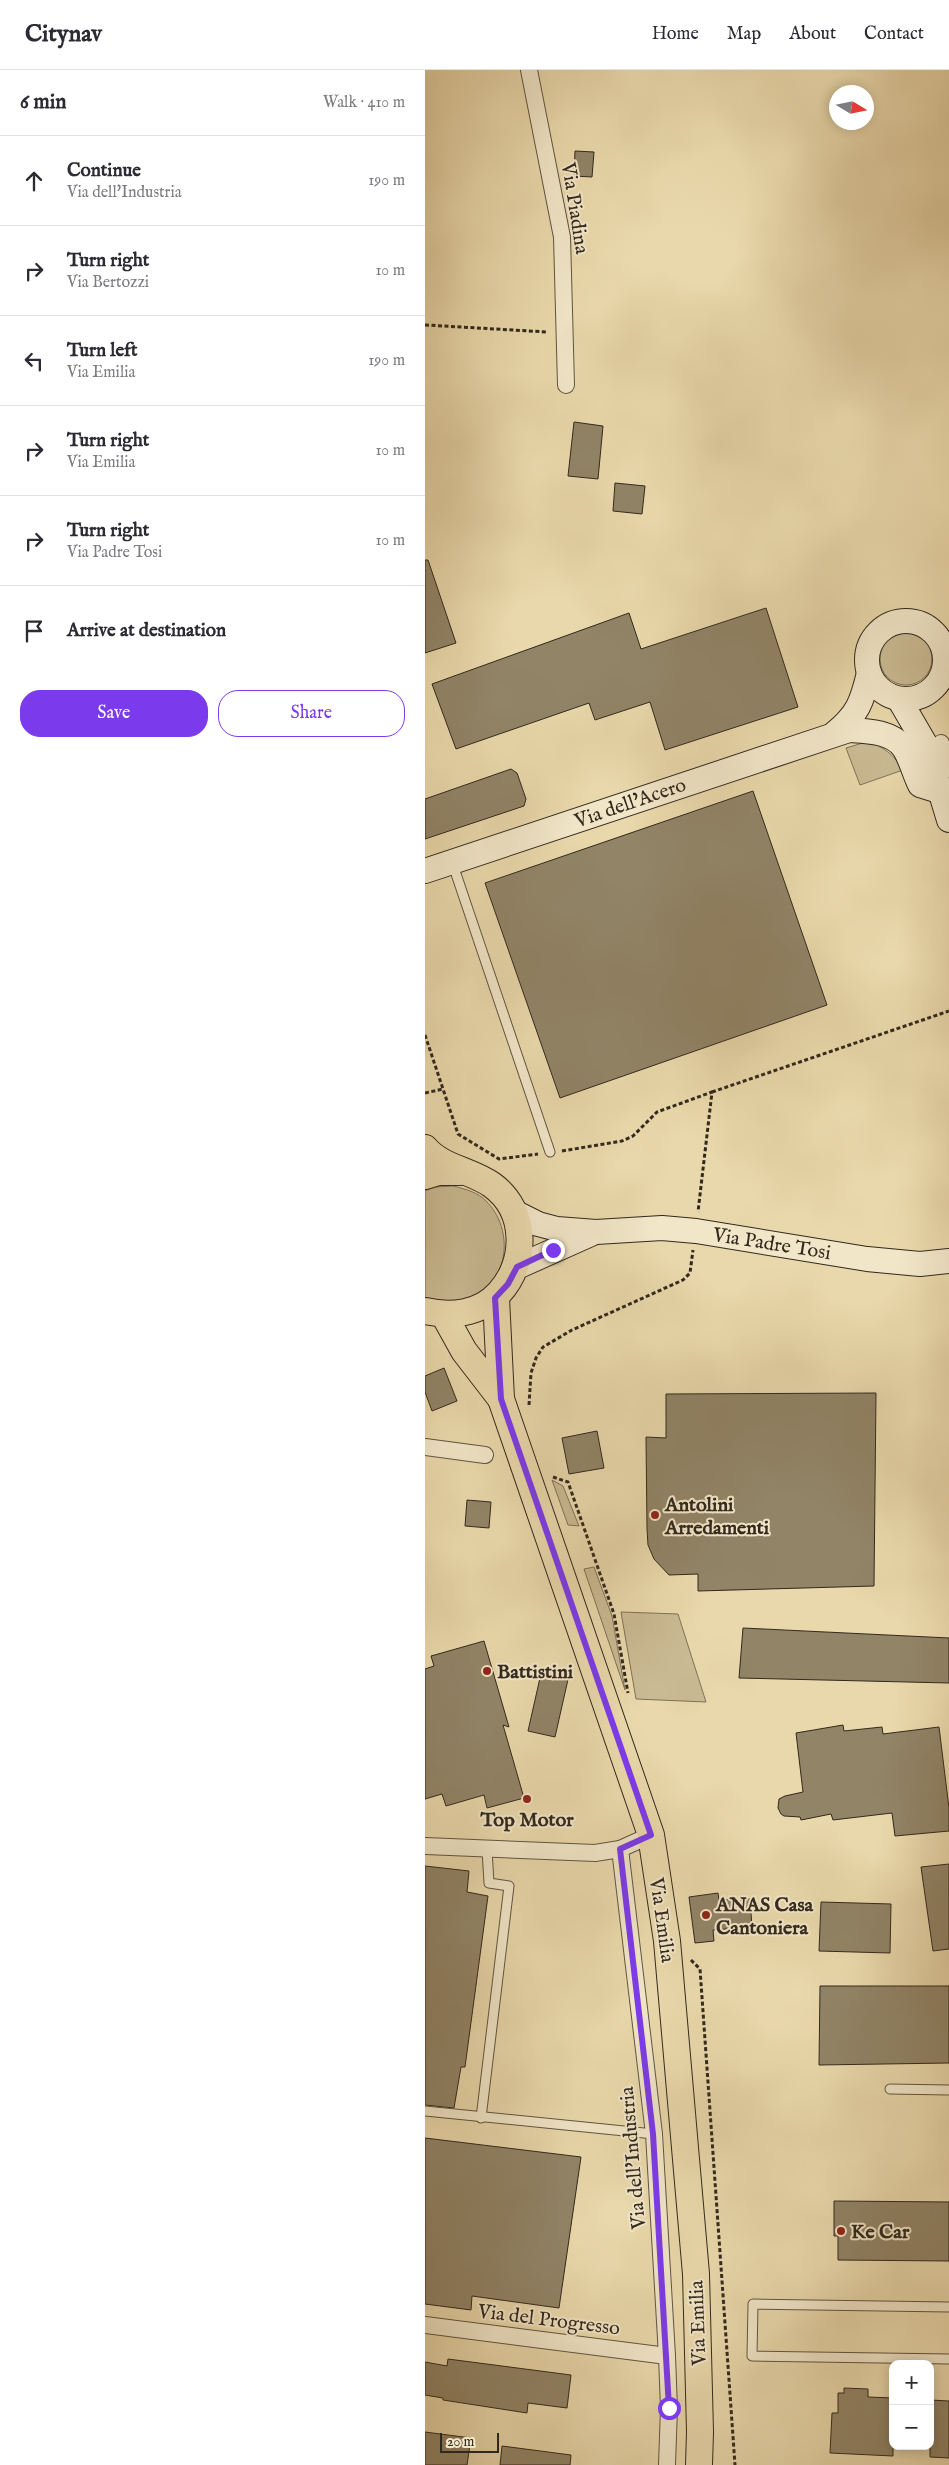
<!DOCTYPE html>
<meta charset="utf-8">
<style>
body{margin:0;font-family:"IM FELL English",serif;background:#f2f2f3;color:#2b2b33}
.controls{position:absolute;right:15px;bottom:15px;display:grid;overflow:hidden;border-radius:10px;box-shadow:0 2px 12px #0003}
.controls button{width:45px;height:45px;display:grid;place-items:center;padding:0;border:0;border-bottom:1px solid #e1e1e2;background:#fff;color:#2b2b33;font:25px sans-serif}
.compass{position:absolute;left:404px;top:15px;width:45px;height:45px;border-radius:50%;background:#fff;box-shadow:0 2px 12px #0003;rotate:100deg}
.scale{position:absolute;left:15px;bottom:12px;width:59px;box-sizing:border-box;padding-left:5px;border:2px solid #32291e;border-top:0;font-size:14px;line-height:18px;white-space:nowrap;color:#32291e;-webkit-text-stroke:4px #f1e6c8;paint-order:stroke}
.stop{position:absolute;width:15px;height:15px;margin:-11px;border:4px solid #7c3aed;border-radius:50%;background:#fff}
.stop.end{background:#7c3aed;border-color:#fff;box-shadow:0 1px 5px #0008}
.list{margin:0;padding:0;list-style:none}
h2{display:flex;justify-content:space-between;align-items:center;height:65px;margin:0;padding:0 20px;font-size:21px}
h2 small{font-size:16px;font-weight:400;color:#7c7c81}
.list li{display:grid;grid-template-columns:32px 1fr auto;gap:15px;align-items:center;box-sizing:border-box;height:90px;padding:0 20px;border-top:1px solid #e1e1e2}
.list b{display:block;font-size:19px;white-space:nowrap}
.list p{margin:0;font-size:16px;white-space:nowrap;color:#7c7c81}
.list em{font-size:16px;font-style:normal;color:#7c7c81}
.actions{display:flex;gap:10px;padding:15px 20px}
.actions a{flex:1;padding:11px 0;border:1px solid #7c3aed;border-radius:20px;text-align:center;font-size:18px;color:#7c3aed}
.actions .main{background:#7c3aed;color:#fff}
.icon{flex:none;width:28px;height:28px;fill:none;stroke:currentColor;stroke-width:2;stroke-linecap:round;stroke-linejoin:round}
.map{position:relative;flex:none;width:524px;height:2395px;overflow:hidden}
header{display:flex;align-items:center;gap:30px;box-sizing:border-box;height:70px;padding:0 25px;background:#fff;border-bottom:1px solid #e1e1e2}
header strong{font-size:24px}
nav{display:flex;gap:28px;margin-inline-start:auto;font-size:18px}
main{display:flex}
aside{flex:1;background:#fff}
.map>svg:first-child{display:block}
.green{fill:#caba93;stroke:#7e7258}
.building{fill:#918467;stroke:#32291e}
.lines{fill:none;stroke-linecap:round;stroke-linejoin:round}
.lane-casing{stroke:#605541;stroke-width:11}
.street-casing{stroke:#605541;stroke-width:18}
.secondary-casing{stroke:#32291e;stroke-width:26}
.primary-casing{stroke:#32291e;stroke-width:28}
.path{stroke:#32291e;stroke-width:3;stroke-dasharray:4 2.5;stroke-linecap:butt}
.lane{stroke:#f1e6c8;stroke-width:9}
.street{stroke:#f1e6c8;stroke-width:16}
.secondary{stroke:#f1e6c8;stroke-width:24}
.primary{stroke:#e9d8ab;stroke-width:26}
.route{stroke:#7c3aed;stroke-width:6}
.poi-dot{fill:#8f2418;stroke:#f1e6c8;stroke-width:2}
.labels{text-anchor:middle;stroke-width:4;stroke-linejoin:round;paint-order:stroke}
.street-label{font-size:20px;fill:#32291e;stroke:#f1e6c8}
.poi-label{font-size:20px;font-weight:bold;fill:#32291e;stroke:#f1e6c8;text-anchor:start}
</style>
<header>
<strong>Citynav</strong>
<nav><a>Home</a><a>Map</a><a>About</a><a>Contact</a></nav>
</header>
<main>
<aside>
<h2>6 min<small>Walk · 410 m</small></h2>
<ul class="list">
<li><svg class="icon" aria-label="ahead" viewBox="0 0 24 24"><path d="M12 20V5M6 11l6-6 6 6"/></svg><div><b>Continue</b><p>Via dell'Industria</p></div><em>190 m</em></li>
<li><svg class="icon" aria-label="right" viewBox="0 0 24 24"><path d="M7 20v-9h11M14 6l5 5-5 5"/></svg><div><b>Turn right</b><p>Via Bertozzi</p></div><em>10 m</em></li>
<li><svg class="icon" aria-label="left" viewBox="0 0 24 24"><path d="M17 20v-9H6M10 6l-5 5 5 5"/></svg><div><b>Turn left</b><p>Via Emilia</p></div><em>190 m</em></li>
<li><svg class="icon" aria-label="right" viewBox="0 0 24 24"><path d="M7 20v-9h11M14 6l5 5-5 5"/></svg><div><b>Turn right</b><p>Via Emilia</p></div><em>10 m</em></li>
<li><svg class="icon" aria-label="right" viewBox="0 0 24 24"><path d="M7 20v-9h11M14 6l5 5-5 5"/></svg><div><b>Turn right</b><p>Via Padre Tosi</p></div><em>10 m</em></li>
<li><svg class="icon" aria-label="arrive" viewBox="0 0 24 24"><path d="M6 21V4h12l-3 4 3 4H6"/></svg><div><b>Arrive at destination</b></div></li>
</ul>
<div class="actions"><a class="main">Save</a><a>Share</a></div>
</aside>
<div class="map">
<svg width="524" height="2395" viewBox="0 0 524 2395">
<rect width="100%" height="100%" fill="#e9d8ab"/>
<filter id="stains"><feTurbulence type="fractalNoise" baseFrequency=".004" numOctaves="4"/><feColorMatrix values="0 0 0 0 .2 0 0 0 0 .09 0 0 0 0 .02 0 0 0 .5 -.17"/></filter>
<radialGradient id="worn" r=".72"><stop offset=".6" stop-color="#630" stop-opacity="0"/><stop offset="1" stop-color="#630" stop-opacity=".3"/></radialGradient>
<g class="green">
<circle cx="481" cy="589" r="26"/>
<path d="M441,672C459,676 469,685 478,700L435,715L421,678Z"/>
<path d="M28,1116C40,1119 53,1122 62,1132C93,1164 81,1225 35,1232C24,1234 10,1230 0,1229V1121L10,1117Z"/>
<path d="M127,1410L138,1416L154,1456L143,1455Z"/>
<path d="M169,1497L187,1546L200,1620L159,1499Z"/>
<path d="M196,1542L253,1544L281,1632L211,1629Z"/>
</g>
<g class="building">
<path d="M150,81L169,82L167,107L149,106Z"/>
<path d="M149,352L178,356L173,409L143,406Z"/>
<path d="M190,413L220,416L217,444L188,441Z"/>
<path d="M0,490H3L31,573L0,583Z"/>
<path d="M341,538L373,637L240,680L225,632L170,650L164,633L31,679L7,614L204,543L216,579Z"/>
<path d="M86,699L92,703L101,729L99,736L0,769V729Z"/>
<path d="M328,721L402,935L135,1028L60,813Z"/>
<path d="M19,1298L32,1331L7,1341L0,1322V1306Z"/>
<path d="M451,1323L449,1516L273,1521V1504L244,1505L229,1489L223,1475L222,1459L221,1367L241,1368V1324Z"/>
<path d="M172,1361L179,1398L144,1404L137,1368Z"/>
<path d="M42,1430L66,1432L64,1458L40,1456Z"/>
<path d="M318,1558L524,1568V1613L314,1608Z"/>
<path d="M59,1571L84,1657L78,1655L99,1728L62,1738L59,1725L21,1736L17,1724L0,1729V1599L9,1596L6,1586Z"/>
<path d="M117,1599L144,1605L130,1667L103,1661Z"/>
<path d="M418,1655L419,1661L457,1657L458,1664L514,1657L524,1738V1761L470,1766L467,1743L408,1750L406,1744L376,1750L375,1747L359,1746L356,1744L353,1738L354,1729L360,1726L378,1722L371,1663Z"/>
<path d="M524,1794V1879L508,1881L496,1797Z"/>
<path d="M0,1796L44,1801L42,1822L63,1826L40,1997H36L29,2038L0,2035Z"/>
<path d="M293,1823L294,1830L325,1829L327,1857L288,1860L289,1871L270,1873L264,1827Z"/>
<path d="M396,1832L466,1834L465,1883L394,1881Z"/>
<path d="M395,1916H524V1993L394,1995Z"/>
<path d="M0,2068L156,2087L134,2238L47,2226L46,2240L0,2234Z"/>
<path d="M409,2131L524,2132V2191L413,2190V2166H409Z"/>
<path d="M23,2289L146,2305L142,2338L103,2333L102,2343L18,2330V2328L0,2325V2292L22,2296Z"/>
<path d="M419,2318L443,2319V2327L468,2328V2386L405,2383L407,2343H413V2323H419Z"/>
<path d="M505,2330L524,2331V2388L505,2387Z"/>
<path d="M0,2362L46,2368L42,2395H0Z"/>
<path d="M77,2376L146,2385L145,2395H75Z"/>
</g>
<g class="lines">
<defs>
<g id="lane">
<path d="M27,792L125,1082"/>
<path d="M465,2019L524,2020"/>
<path d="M0,2041L229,2064"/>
<path d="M56,2048L84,1816L64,1813L62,1780"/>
<path d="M524,2237L328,2234L327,2286L524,2289"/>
</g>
<g id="street">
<path d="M104,0L137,167L141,315"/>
<path d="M516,673L524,699"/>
<path d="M0,1377L60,1385"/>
<path d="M0,1776L170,1783L195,1779L226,1765"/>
<path d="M195,1779L229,2064L242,2286L244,2338L242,2395"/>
<path d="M0,2255L242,2286"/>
</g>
<g id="secondary">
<circle cx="481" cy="590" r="39"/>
<path d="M474,629L502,677L524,750"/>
<path d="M410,663C433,644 437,632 444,603"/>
<path d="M0,801L424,660C442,661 467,661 479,678C486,689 489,703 495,715L514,721"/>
<path d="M89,1142L113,1154L132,1159L171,1162L237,1158L271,1161L442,1189L495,1194L524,1191"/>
<path d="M92,1197L166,1164"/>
</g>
<g id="primary">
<path d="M0,1078C17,1098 46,1100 67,1115C103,1141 102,1193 74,1223C55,1244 26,1247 0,1241"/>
<path d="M0,1106L13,1102H35"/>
<path d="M71,1228L76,1329L226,1765L242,1871L271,2204L275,2362L274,2395"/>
<path d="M19,1245L39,1281L76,1329"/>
</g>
</defs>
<use href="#lane" class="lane-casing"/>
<use href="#street" class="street-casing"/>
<use href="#secondary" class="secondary-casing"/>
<use href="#primary" class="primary-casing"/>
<g class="path">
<path d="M0,255L122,262"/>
<path d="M0,965L33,1064L74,1089L113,1084"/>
<path d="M287,1022L524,941"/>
<path d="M0,1023L18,1019"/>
<path d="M137,1081L197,1071L208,1066L232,1042L287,1022L273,1142"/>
<path d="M104,1335L106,1303L111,1288L118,1277L147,1260L258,1210L265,1203L268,1180"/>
<path d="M128,1407L143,1412L189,1544L203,1623"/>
<path d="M266,1890L275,1899L310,2395"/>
</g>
<use href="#lane" class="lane"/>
<use href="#street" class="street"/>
<use href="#secondary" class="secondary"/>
<use href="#primary" class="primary"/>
</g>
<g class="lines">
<path class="route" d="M128,1180L92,1197L83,1214L70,1228L76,1329L226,1765L195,1779L228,2064L244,2338"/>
</g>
<g class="poi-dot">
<circle cx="230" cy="1445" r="5"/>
<circle cx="62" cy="1601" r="5"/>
<circle cx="102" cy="1729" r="5"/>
<circle cx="281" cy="1845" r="5"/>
<circle cx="416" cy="2161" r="5"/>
</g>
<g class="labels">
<g class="street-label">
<text transform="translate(151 138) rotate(81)" y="7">Via Piadina</text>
<text transform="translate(205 732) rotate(-19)" y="7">Via dell'Acero</text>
<text transform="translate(347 1173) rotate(9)" y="7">Via Padre Tosi</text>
<text transform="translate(238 1850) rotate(82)" y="7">Via Emilia</text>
<text transform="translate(207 2088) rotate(-95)" y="7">Via dell'Industria</text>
<text transform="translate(124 2249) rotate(7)" y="7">Via del Progresso</text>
<text transform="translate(272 2253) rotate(-92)" y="7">Via Emilia</text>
</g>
<g class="poi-label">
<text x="240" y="1441">Antolini<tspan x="240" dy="23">Arredamenti</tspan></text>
<text x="72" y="1608">Battistini</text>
<text x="102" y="1756" text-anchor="middle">Top Motor</text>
<text x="291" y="1841">ANAS Casa<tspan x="291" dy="23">Cantoniera</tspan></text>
<text x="426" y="2168">Ke Car</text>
</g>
</g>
<rect width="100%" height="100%" filter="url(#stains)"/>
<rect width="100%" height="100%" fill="url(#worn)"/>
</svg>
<div class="controls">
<button>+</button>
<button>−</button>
</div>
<svg class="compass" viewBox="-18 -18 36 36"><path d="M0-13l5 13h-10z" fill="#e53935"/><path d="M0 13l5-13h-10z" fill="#7c7c81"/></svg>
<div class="scale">20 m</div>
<div class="stop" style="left:244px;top:2338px"></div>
<div class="stop end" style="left:128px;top:1180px"></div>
</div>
</main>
